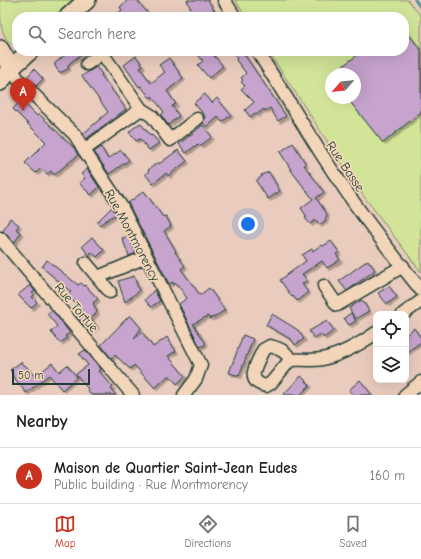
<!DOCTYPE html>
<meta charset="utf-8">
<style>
body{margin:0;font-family:"Comic Neue",sans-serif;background:#f6f6f6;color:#202124}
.controls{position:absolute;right:12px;bottom:12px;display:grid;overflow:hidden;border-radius:8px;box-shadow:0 4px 16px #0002}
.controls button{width:36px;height:36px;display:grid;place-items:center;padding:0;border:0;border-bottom:1px solid #e0e0e0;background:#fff;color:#202124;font:20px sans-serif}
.compass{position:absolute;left:325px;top:68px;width:36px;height:36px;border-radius:50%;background:#fff;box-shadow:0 4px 16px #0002;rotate:243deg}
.scale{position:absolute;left:12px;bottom:10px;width:78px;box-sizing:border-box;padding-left:4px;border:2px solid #1f3d34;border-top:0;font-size:11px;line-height:14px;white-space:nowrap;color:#1f3d34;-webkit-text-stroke:3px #f3d6ba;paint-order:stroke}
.you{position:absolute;left:248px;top:224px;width:14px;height:14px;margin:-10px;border:3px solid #fff;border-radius:50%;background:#1a73e8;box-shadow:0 0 0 6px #1a73e833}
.badge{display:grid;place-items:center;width:26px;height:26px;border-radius:50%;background:#c8321e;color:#fff;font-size:13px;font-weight:700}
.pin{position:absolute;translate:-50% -33px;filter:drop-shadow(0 1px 2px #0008)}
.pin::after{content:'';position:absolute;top:21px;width:14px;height:12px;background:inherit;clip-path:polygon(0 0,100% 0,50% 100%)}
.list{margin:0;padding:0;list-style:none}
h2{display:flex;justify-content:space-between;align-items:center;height:52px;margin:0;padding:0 16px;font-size:17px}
h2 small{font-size:13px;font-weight:400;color:#757577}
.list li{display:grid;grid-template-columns:26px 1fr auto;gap:12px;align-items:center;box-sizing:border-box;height:56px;padding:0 16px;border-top:1px solid #e0e0e0}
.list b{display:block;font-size:15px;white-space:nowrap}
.list p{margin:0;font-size:13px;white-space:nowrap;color:#757577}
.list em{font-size:13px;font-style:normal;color:#757577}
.icon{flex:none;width:22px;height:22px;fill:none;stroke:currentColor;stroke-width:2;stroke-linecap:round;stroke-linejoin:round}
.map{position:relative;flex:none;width:421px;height:395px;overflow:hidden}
.search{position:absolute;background:#fff;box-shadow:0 4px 16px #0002;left:12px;right:12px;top:12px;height:44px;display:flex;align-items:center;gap:10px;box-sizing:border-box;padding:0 14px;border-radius:16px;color:#757577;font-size:15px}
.sheet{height:108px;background:#fff}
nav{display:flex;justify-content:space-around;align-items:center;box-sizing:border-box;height:56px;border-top:1px solid #e0e0e0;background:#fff;font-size:11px;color:#757577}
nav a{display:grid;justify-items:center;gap:2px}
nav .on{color:#c8321e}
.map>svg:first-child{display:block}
.green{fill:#d1e498;stroke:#789066;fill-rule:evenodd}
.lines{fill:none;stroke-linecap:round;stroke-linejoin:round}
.stream{stroke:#569296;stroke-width:3}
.building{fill:#c7a4ce;stroke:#1f3d34;filter:url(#shadow)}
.street-casing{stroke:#1f3d34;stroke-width:15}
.secondary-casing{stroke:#1f3d34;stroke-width:20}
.street{stroke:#f3d6ba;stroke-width:12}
.secondary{stroke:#f3d6ba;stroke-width:17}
.labels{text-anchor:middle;stroke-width:3.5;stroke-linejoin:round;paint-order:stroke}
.street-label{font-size:13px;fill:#1f3d34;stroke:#f3d6ba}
</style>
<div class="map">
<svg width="421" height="395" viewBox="0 0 421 395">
<defs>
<filter id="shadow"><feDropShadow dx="2.5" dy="2.5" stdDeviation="0" flood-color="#0004"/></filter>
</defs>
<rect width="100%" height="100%" fill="#eaccbe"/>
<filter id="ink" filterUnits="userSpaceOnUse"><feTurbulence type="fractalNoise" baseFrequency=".025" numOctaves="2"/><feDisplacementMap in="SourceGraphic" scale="8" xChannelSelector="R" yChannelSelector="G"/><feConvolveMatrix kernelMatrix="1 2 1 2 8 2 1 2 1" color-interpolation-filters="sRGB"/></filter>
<g filter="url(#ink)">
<g class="green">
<path d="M0,0H72L53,17H17V44C0,45 0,17 0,0Z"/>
<path d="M235,0H408L421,16V272L360,191L268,51H404V17H246ZM331,74H355V98H331Z"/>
</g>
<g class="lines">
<path class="stream" d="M415,0L421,8"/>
</g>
<g class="building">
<path d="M128,0H137L151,17H113L122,10L120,7Z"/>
<path d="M187,0H208L218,17H194Z"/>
<path d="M404,28L421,50V112L383,143L347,98H355V74H333L362,51H404Z"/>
<path d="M70,51H86L71,62L67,66L69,68L62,72H59L55,66V63Z"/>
<path d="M195,51H210L223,66L209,78L198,65L203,61Z"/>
<path d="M232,51H242L286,116L278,121L270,108L265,111L264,109L256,115L255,113L250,117L245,110L254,102L241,89L245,86L241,82L243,80L241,78L246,73L236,60L237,59Z"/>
<path d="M136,56L143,66L140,68L151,83L165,72L159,65L169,58L183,78L167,91L176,104L172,106L179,116L168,125L161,115L164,112L152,96L150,98L141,86L139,87L124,65Z"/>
<path d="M96,67L102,74L101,75L126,109L86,139L83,134L108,112L82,76Z"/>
<path d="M34,69L43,79L36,86L27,77Z"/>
<path d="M205,94L212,103L217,98L231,115L222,122L218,117L207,127L203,123L205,116L194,103Z"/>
<path d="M21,100L37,116L39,114L75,149L78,155L54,175L51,171L47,174L41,168L36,173L25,163L46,142L13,109Z"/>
<path d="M140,123L151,136L152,135L159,143L149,150L140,139L136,141L129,132Z"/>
<path d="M203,125L212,137L200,146L198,144L186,153L179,144Z"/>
<path d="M293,143L306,164L304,165L324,192L316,198L327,214L325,221L319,225L316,220L310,224L305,218L307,217L301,208L313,199L293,173L280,152Z"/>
<path d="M101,147L108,159L121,150L129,160L109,174L94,152Z"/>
<path d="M178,150L187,161L168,176L166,173L153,184L145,174L149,171L148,170L158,162L159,164Z"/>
<path d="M87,169L99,187L91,195L79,183L85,178L81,174Z"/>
<path d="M269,172L280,191L268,199L256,181L262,176L261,175Z"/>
<path d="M144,191L163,217L166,216L171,226L164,231L176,251L175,252L185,266L181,269L200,295L209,288L225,310L213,318L212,317L210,319L208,316L193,324L205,342V345L200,347L179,304L187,298L176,283L174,285L173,282L169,284L128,203Z"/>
<path d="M112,207L116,214L99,225L97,222Z"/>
<path d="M10,218L19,225L16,229L21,233L14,243L3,231Z"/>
<path d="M128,236L136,253L129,256L122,238Z"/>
<path d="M92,237L104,250L97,257L91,252L89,256L82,246Z"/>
<path d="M331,241L339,252L336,254L340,260L327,268L322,261L302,274L307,280L302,284L308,292L297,301L293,296L292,297L280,280L306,261L302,255L312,249L313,251L321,245L323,246Z"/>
<path d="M47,260L78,285L81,283L84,286L85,285L98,299L93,303L97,312L91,319L97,326L90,332L77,317L83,311L67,295L71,292L42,267Z"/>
<path d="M368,260L375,270L347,291L339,281Z"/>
<path d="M134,276L139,291L125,302L118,281Z"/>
<path d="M30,285L35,291L32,293L34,295L32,297L37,302L31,308L18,295Z"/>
<path d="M389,286L397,297L387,304L378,293Z"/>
<path d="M154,290L160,301L151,307L145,300Z"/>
<path d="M362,300L369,311L355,319L349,308Z"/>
<path d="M52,310L70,333L65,336L67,338L60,343L51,332L57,326L47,314Z"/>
<path d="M351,313L356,321L349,325L344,318Z"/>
<path d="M272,314L298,330L304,339L295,345L292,340L266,325Z"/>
<path d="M130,315L141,328L134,339L142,332L153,347L167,337L176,351L168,356L185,376L177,384L169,375L155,388L134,365L130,369L115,355L111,358L101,345Z"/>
<path d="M327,321L334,330L324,338L321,334L314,338L309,331Z"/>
<path d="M414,328L421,338V342L406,353V335Z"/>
<path d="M243,335L253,339L239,376L229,373Z"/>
<path d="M85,350L101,369L99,371L113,387L111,389L116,395H91L87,389H88L76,374L88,365L79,354Z"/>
<path d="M21,362L24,366L25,365L35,377L52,363L59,372L67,365L77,377L62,390L49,375L26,393L12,375L13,374L10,370Z"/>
<path d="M301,376L310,385L300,395H283Z"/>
<path d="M360,380L372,395H353L349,390Z"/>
</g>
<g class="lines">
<defs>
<g id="street">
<path d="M224,0L235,17"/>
<path d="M257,51C286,95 312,142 342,185C366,222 394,256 421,290"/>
<path d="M102,53L141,109L152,116L170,140L197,119"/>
<path d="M87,64L105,51"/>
<path d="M11,68L18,79L75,135L84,150L121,206L201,365L196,379L184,395"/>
<path d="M84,150L141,109"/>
<path d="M0,238L133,395"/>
<path d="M86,263L110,292"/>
<path d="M98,277L146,257"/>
<path d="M324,286L337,305L403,266"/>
<path d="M403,314L421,301"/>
<path d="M290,360C287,351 278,348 270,346L263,350C257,364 244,381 266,386L271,383L290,360C300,359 311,361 322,359C342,355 360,344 376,333"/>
<path d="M405,395L421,382"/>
</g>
<g id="secondary">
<path d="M68,17L87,0"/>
<path d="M0,49L11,68"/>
<path d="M0,82L11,68L30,51"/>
</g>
</defs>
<use href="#street" class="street-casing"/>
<use href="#secondary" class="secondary-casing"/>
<use href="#street" class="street"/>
<use href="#secondary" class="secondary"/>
</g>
</g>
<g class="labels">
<g class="street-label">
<text transform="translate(346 166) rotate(56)" y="5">Rue Basse</text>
<text transform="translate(133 235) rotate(62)" y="5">Rue Montmorency</text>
<text transform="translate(77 307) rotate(50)" y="5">Rue Tortue</text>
</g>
</g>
</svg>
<div class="controls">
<button><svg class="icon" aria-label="locate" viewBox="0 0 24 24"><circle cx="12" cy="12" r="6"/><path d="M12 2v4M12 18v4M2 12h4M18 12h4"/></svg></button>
<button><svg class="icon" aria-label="layers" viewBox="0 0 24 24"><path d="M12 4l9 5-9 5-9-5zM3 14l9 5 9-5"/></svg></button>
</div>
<svg class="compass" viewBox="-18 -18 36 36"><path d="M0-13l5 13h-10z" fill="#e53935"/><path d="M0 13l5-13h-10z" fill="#757577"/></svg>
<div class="scale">50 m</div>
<div class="you"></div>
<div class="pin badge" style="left:23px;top:111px">A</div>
<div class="search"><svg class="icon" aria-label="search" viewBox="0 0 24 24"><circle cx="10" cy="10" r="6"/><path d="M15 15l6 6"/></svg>Search here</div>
</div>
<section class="sheet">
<h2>Nearby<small></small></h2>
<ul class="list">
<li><span class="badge">A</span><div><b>Maison de Quartier Saint-Jean Eudes</b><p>Public building · Rue Montmorency</p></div><em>160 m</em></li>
</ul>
</section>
<nav>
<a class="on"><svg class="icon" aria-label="map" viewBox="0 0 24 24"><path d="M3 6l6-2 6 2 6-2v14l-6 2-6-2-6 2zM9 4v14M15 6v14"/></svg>Map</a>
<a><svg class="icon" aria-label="directions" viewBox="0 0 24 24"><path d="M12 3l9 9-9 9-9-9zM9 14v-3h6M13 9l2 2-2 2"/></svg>Directions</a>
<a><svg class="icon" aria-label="saved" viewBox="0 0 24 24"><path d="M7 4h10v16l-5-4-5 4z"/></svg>Saved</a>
</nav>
